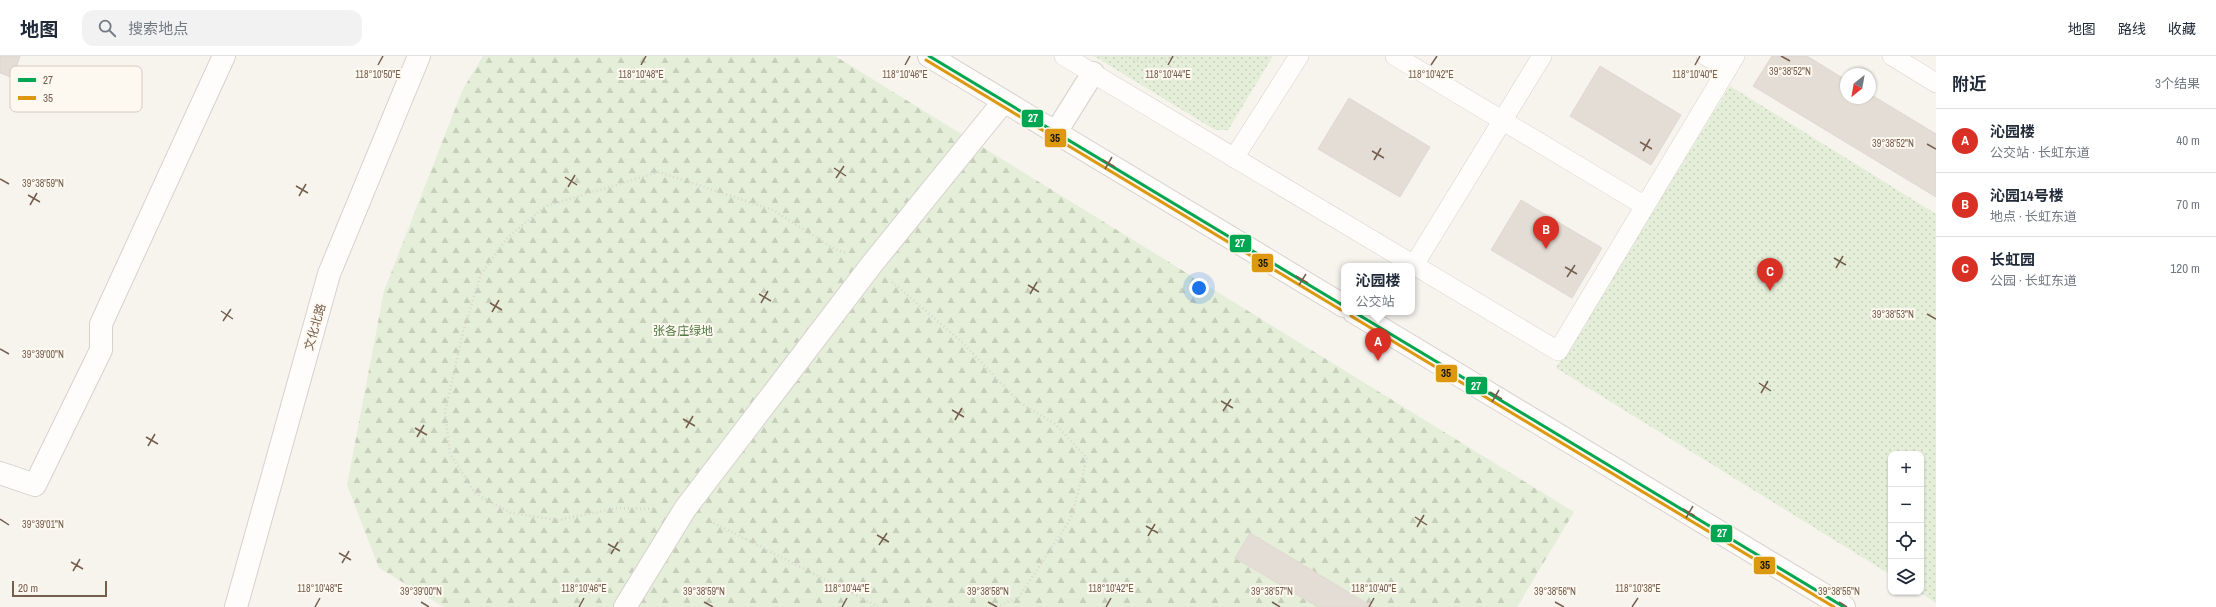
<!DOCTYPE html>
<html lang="zh">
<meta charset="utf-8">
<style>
body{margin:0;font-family:"Archivo Narrow","Noto Sans SC",sans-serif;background:#f2f2f3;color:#1f2937}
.controls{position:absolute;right:12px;bottom:12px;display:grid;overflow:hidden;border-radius:8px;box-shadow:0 1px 3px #0004}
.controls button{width:36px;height:36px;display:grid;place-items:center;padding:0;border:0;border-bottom:1px solid #e0e1e3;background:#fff;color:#1f2937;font:20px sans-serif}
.compass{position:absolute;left:1840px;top:12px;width:36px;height:36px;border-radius:50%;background:#fff;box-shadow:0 1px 3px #0004;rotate:211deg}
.scale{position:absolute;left:12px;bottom:10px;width:95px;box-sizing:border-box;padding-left:4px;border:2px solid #755e4e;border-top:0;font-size:11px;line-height:14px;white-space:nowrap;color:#755e4e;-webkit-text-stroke:3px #fef9f0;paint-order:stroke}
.you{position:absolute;left:1199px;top:232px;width:14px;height:14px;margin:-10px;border:3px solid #fff;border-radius:50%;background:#1a73e8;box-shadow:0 0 0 6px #1a73e833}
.badge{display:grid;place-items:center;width:26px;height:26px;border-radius:50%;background:#d93025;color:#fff;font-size:13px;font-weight:700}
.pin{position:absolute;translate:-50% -33px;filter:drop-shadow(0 1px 2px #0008)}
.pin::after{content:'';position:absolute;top:21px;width:14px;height:12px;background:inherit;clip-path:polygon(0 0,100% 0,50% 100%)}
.popup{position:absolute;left:1341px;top:207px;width:74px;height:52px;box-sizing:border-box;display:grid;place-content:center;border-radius:8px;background:#fff;filter:drop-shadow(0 1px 3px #0005);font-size:13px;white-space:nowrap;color:#747a83}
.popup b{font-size:15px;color:#1f2937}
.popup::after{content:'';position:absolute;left:50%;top:100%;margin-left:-8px;border:8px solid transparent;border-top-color:#fff}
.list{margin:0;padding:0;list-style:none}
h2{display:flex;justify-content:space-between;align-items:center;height:52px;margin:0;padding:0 16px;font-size:17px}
h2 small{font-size:13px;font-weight:400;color:#747a83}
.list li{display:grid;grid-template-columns:26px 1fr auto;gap:12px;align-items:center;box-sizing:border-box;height:64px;padding:0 16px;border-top:1px solid #e0e1e3}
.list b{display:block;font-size:15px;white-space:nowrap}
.list p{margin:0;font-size:13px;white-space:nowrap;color:#747a83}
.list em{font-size:13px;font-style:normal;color:#747a83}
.icon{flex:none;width:22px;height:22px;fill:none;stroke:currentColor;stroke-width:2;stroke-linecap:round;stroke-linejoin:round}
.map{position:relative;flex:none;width:1936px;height:551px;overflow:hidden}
header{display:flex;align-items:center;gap:24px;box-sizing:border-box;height:56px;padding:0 20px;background:#fff;border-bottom:1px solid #e0e1e3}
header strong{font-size:19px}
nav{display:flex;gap:22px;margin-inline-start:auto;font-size:14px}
.search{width:280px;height:36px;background:#f2f2f3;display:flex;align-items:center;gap:10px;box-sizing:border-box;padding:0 14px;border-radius:12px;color:#747a83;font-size:15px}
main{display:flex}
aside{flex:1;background:#fff}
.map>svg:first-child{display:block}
.forest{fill:url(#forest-firs)}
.park{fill:url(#park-dots)}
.building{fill:#e4ddd5;stroke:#e0d8d0}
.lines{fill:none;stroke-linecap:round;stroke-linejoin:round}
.service-casing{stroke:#d7d1cc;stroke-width:20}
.minor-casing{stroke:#d7d1cc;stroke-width:24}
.tertiary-casing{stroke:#d7d1cc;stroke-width:24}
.path{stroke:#dad4cf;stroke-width:2.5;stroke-dasharray:1 3;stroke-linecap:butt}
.service{stroke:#fefdfc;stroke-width:19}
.minor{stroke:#fefdfc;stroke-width:22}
.tertiary{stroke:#fefdfc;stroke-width:22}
.bus-1-casing{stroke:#fef9f0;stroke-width:6}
.bus-2-casing{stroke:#fef9f0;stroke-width:6}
.bus-1{stroke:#00a651;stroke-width:3}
.bus-2{stroke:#dd9810;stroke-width:3}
.ticks{fill:none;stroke:#755e4e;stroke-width:1.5}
.labels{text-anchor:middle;stroke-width:4;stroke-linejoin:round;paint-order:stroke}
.street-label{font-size:12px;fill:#755e4e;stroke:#fef9f0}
.park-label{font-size:12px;fill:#547a46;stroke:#fef9f0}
.key{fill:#fef9f0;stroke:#d5cabf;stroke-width:1}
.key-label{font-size:11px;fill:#755e4e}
.ticks-label{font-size:10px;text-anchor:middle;fill:#755e4e;stroke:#fef9f0;stroke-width:4;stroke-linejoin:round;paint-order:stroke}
.line-badge{stroke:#fef9f0;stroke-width:1.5}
.badge-label{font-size:11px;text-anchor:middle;font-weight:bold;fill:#fff}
.pale-badge-label{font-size:11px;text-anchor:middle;font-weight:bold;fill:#111}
</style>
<header>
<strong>地图</strong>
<div class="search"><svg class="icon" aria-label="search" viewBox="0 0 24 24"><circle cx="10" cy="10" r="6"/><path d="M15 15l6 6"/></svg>搜索地点</div>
<nav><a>地图</a><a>路线</a><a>收藏</a></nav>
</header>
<main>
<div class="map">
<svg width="1936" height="551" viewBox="0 0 1936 551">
<defs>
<pattern id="forest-firs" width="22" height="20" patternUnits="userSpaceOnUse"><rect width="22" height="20" fill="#e4eed9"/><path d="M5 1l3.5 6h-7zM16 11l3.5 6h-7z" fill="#c7cebc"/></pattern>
<pattern id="park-dots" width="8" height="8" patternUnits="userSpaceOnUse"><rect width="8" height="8" fill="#e4eed9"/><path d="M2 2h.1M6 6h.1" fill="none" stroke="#c7cebc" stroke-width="1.8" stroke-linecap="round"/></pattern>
</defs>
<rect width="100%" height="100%" fill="#f7f4ee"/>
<path class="forest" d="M483,0H835L1574,456L1517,551H444L379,512L347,429L384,235L462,35Z"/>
<g class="park">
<path d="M1094,0H1273L1228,74H1215Z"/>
<path d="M1730,30L1936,158V547L1919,536H1921V398H1891V519L1556,312Z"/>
</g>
<g class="building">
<path d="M0,0H20L13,22L0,17Z"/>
<path d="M1772,0H1807L1846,24V42H1870V38L1936,78V141L1753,30Z"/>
<path d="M1600,10L1681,59L1651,109L1570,60Z"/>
<path d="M1349,42L1430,91L1400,141L1318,93Z"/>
<path d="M1521,144L1602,192L1572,242L1491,194Z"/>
<path d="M1250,477L1373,551H1318L1235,502Z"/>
</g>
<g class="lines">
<defs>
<g id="service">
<path d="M1064,0L1558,295L1735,0"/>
<path d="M1395,0L1645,150"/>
<path d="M1706,0L1727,13"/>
<path d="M1892,0L1936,27"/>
<path d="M1234,102L1299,0"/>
<path d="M1414,209L1542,0"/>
</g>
<g id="minor">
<path d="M1056,76L1093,17"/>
<path d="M0,417L35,429L101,294V268L224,0"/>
<path d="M625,551L685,453L872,208L1004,45"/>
</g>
<g id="tertiary">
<path d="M929,0L1344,250"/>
<path d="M1354,256L1844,551"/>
<path d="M236,551L329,218L419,0"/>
</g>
</defs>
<use href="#service" class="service-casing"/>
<use href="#minor" class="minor-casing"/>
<use href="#tertiary" class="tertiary-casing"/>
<g class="path">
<path d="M1126,0L1141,6L1182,0"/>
<path d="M892,226L963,287L1019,346L1055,368L1087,402L1071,462L1019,541L997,551"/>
<path d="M653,453L618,452L558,464L511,457L476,438L450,398L445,356L463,276L481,218L508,181L546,150L659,116L773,154L833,192L846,197"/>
<path d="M710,465L879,551"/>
</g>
<use href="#service" class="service"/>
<use href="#minor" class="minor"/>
<use href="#tertiary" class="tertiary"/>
<defs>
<g id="bus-1">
<path d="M929,0L1344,250"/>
<path d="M1354,256L1844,551"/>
</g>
<g id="bus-2">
<path d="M926,4L1341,254"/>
<path d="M1351,260L1834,551"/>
</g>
</defs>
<use href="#bus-1" class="bus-1-casing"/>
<use href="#bus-2" class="bus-2-casing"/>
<use href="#bus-1" class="bus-1"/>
<use href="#bus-2" class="bus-2"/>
</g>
<path class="ticks" d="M1781,0L1790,5M378,9L383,0M641,9L646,0M905,9L910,0M1168,9L1173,0M1431,9L1437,0M1695,9L1700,0M1640,86L1652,93M1927,88L1936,93M1372,95L1384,102M1643,95L1650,83M1103,104L1115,111M1374,104L1381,92M834,112L846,120M1105,113L1112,101M565,121L577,129M836,122L844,110M0,123L9,128M296,130L308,137M568,131L575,119M28,139L40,146M299,140L306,128M30,149L37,137M1834,202L1846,209M1565,211L1577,218M1836,212L1843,200M1296,220L1308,227M1567,221L1575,209M1028,229L1039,236M1299,229L1306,218M759,238L771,245M1030,238L1037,226M490,247L502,254M761,247L768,235M221,255L233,263M492,256L499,244M1927,258L1936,263M223,265L231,253M0,293L9,298M1759,327L1771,335M1490,336L1502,343M1761,337L1768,325M1221,345L1233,352M1492,346L1499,334M952,354L964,361M1223,355L1231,343M683,363L695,370M955,364L962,352M415,372L427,379M686,372L693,360M146,381L158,388M417,381L424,369M148,390L155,378M1683,453L1695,460M1415,461L1427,469M1686,462L1693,450M0,463L9,469M1146,470L1158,477M1417,471L1424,459M877,479L889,486M1148,480L1155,468M608,488L620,495M879,489L887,477M339,497L351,504M611,498L618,486M71,506L83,513M342,507L349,495M73,515L80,503M421,546L429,551M704,546L713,551M988,546L997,551M1272,546L1280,551M1555,546L1564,551M1839,546L1847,551M315,551L320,542M579,551L584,542M842,551L847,542M1106,551L1111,542M1369,551L1374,542M1632,551L1638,542"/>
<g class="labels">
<g class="street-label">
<text transform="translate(315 271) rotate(-74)" y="4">文化北路</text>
</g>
<g class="park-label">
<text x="683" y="279">张各庄绿地</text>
</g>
</g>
<rect x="10" y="10" width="132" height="46" rx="6" class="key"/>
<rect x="18" y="22" width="18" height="4" fill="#00a651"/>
<rect x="18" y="40" width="18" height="4" fill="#dd9810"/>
<g class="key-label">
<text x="43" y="28">27</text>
<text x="43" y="46">35</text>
</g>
<g class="ticks-label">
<text x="1790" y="19">39°38'52"N</text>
<text x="378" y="22">118°10'50"E</text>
<text x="641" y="22">118°10'48"E</text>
<text x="905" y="22">118°10'46"E</text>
<text x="1168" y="22">118°10'44"E</text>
<text x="1431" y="22">118°10'42"E</text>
<text x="1695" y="22">118°10'40"E</text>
<text x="1893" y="91">39°38'52"N</text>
<text x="43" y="131">39°38'59"N</text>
<text x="1893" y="262">39°38'53"N</text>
<text x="43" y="302">39°39'00"N</text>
<text x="43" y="472">39°39'01"N</text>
<text x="320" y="536">118°10'48"E</text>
<text x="584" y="536">118°10'46"E</text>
<text x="847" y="536">118°10'44"E</text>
<text x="1111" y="536">118°10'42"E</text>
<text x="1374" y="536">118°10'40"E</text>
<text x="1638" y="536">118°10'38"E</text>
<text x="421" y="539">39°39'00"N</text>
<text x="704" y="539">39°38'59"N</text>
<text x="988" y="539">39°38'58"N</text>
<text x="1272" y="539">39°38'57"N</text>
<text x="1555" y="539">39°38'56"N</text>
<text x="1839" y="539">39°38'55"N</text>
</g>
<g class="line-badge">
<rect x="1021" y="53" width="23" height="19" rx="4" fill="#00a651"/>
<rect x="1044" y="72" width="23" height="20" rx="4" fill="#dd9810"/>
<rect x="1229" y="178" width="23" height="19" rx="4" fill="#00a651"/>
<rect x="1251" y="197" width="23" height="20" rx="4" fill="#dd9810"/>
<rect x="1435" y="308" width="23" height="19" rx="4" fill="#dd9810"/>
<rect x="1465" y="320" width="23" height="19" rx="4" fill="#00a651"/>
<rect x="1710" y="468" width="23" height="19" rx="4" fill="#00a651"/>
<rect x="1753" y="500" width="23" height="19" rx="4" fill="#dd9810"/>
</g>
<g class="badge-label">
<text x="1033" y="66">27</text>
<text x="1240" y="191">27</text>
<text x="1476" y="334">27</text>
<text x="1722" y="481">27</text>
</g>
<g class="pale-badge-label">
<text x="1055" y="86">35</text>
<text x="1263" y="211">35</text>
<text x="1446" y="321">35</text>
<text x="1765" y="513">35</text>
</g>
</svg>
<div class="controls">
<button>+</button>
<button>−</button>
<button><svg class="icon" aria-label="locate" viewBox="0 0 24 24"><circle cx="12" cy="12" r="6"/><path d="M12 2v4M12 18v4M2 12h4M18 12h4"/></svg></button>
<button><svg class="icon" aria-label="layers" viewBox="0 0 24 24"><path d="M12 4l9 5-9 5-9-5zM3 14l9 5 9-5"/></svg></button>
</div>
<svg class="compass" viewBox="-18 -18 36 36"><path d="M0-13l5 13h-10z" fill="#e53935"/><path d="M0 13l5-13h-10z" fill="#747a83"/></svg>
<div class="scale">20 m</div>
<div class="you"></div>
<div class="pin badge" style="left:1378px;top:305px">A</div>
<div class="popup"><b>沁园楼</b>公交站</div>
<div class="pin badge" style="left:1546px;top:193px">B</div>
<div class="pin badge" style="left:1770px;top:235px">C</div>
</div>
<aside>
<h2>附近<small>3个结果</small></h2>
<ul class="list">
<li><span class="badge">A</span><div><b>沁园楼</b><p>公交站 · 长虹东道</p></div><em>40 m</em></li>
<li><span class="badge">B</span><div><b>沁园14号楼</b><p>地点 · 长虹东道</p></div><em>70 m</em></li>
<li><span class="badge">C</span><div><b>长虹园</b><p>公园 · 长虹东道</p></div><em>120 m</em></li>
</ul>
</aside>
</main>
